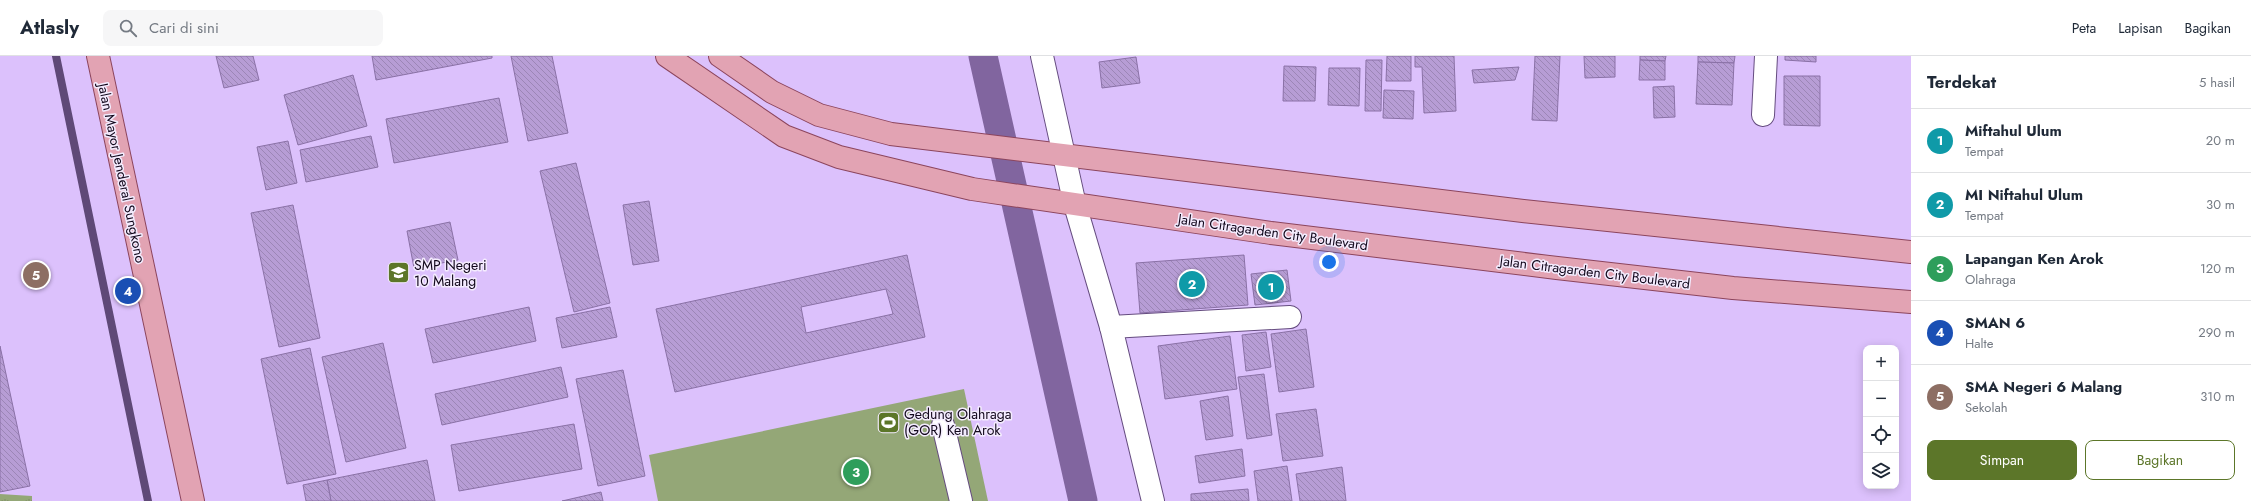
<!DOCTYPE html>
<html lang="id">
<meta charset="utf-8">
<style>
body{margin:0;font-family:Jost,sans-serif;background:#f6f6f7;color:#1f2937}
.controls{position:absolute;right:12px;bottom:12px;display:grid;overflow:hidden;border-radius:8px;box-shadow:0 2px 10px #0003}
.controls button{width:36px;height:36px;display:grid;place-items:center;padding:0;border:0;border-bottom:1px solid #e0e1e3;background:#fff;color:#1f2937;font:20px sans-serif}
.you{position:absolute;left:1329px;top:206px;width:14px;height:14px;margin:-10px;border:3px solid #fff;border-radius:50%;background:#1a73e8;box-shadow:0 0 0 6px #1a73e833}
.badge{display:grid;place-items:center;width:26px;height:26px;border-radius:50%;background:#5c7629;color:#fff;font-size:13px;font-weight:700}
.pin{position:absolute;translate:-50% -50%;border:2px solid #fff;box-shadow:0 1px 4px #0006}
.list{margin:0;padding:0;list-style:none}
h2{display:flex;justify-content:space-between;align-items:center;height:52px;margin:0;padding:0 16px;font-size:17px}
h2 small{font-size:13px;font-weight:400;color:#747a83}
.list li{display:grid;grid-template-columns:26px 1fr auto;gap:12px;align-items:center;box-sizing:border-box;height:64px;padding:0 16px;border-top:1px solid #e0e1e3}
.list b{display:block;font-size:15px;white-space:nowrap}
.list p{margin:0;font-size:13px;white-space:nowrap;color:#747a83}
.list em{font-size:13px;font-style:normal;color:#747a83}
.actions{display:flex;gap:8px;padding:12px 16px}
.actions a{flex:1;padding:9px 0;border:1px solid #5c7629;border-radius:8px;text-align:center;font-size:14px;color:#5c7629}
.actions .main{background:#5c7629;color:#fff}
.icon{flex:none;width:22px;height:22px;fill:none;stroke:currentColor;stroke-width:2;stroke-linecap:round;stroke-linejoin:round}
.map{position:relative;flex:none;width:1911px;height:445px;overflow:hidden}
header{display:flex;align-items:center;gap:24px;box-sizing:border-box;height:56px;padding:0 20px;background:#fff;border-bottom:1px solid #e0e1e3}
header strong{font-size:19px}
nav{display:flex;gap:22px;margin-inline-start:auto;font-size:14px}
.search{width:280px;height:36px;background:#f6f6f7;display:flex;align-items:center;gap:10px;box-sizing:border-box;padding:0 14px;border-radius:8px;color:#747a83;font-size:15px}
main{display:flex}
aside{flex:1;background:#fff}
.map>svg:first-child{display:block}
.grass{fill:url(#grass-tufts)}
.pitch{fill:#94a777}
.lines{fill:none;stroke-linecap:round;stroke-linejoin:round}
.stream{stroke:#5f4977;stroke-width:8}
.canal{stroke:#81659f;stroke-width:29}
.building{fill:url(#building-back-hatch);stroke:#8a71a6;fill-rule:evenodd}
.minor-casing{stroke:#654c7f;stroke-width:24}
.major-casing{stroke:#8c455d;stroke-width:24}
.minor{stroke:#fff;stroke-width:22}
.major{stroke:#e2a3b3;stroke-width:22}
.labels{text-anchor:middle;stroke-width:3;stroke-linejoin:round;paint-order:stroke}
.street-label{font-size:14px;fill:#11071b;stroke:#f4ecfe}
.poi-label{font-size:14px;fill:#11071b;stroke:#f4ecfe;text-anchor:start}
</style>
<header>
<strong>Atlasly</strong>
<div class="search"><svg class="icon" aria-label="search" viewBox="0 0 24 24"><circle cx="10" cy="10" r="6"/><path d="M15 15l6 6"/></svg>Cari di sini</div>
<nav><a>Peta</a><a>Lapisan</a><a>Bagikan</a></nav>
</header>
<main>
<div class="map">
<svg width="1911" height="445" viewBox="0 0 1911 445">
<defs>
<pattern id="grass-tufts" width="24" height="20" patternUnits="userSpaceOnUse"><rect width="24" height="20" fill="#94a777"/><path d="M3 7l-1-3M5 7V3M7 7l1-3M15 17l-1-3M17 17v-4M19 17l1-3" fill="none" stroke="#7f8e66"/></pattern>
<pattern id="building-back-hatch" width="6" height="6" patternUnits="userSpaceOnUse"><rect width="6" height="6" fill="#b79dd5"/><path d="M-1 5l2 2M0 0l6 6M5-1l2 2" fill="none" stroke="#9c86b6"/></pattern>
</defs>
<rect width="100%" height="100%" fill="#dcc1fc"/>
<path class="grass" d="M0,438L32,440V445H0Z"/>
<path class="pitch" d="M964,333L988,445H658L649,399Z"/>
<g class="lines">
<path class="stream" d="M56,0L148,445"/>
<path class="canal" d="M983,0L1083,445"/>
</g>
<g class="building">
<path d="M216,0H253L259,24L224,32Z"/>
<path d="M372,0H492V2L376,24Z"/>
<path d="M511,0H552L568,77L528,85Z"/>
<path d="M1387,0H1411V25H1386Z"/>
<path d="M1415,0H1454L1456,55L1424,57L1422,11H1415Z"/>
<path d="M1535,0H1560L1557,65L1532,64Z"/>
<path d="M1584,0H1615V21L1585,22Z"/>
<path d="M1640,0H1666L1665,5L1640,4Z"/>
<path d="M1698,0H1735L1734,7L1698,6Z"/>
<path d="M1785,0H1816V6L1785,4Z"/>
<path d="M1136,1L1140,27L1102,32L1099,6Z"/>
<path d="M1366,4H1382L1381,55H1365Z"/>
<path d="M1640,4L1665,5V24H1639Z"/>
<path d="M1698,6L1734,7L1732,49L1696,48Z"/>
<path d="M1284,10L1316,11L1315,45H1283Z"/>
<path d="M1519,11L1515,24L1474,27L1472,14Z"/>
<path d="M1329,12H1360L1359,50L1328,49Z"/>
<path d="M353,19L367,70L298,89L284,39Z"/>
<path d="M1784,20H1820V70L1784,69Z"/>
<path d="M1674,30L1675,61L1654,62L1653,31Z"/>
<path d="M1384,34L1414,35L1413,63L1383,62Z"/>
<path d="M499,42L508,86L394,107L386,63Z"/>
<path d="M371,80L378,111L306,126L300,94Z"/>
<path d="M288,85L297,127L266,134L257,91Z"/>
<path d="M576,107L610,247L574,256L540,115Z"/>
<path d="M649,145L659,205L633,209L623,149Z"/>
<path d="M293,149L320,282L279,291L251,157Z"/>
<path d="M450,166L458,204L414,212L407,175Z"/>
<path d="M907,199L925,281L675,336L656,253ZM886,233L893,258L806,277L801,251Z"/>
<path d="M1244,199L1248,249L1140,257L1136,207Z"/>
<path d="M1287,214L1291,245L1255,249L1251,218Z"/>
<path d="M529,251L536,285L433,307L425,273Z"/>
<path d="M610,251L617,281L562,292L556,262Z"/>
<path d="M1306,273L1314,331L1279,336L1271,278Z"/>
<path d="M1266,276L1271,311L1246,315L1242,279Z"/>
<path d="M1230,280L1237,333L1165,343L1158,290Z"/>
<path d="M383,287L406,392L346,406L322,301Z"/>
<path d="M0,290L30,430L0,436Z"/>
<path d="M310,292L336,418L287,428L261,303Z"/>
<path d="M561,311L568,341L442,369L435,338Z"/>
<path d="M623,314L645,420L598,430L576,323Z"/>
<path d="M1264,318L1272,379L1247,383L1238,321Z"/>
<path d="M1228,340L1233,380L1206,384L1200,345Z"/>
<path d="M1316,353L1323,400L1283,405L1276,358Z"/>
<path d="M574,368L582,413L459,435L451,389Z"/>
<path d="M1242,393L1245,420L1199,427L1195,400Z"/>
<path d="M427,404L435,445H331L327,424Z"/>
<path d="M1287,410L1292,445H1258L1254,415Z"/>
<path d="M1342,411L1346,445H1300L1296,418Z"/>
<path d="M327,424L331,445H306L303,429Z"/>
<path d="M1248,433L1249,445H1191V438Z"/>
<path d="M601,436L603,445H562Z"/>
</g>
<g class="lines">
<defs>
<g id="minor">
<path d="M1042,0L1075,149L1111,271L1153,445"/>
<path d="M1763,59L1766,0"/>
<path d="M1111,271L1290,261"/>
<path d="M943,369L961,445"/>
</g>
<g id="major">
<path d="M98,0L193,445"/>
<path d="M667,0L784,80L839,101L972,133L1271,177L1557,212L1733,232L1911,246"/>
<path d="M720,0L772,36L819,59L891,78L1523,155L1911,196"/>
</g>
</defs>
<use href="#minor" class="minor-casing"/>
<use href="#major" class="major-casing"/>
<use href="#minor" class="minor"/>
<use href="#major" class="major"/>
</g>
<defs>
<symbol id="school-square" viewBox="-11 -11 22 22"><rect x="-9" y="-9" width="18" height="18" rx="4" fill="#5c7629" stroke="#f4ecfe"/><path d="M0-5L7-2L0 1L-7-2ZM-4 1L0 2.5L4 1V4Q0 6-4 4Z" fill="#fff"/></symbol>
<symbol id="stadium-square" viewBox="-11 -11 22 22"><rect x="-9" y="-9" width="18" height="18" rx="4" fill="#5c7629" stroke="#f4ecfe"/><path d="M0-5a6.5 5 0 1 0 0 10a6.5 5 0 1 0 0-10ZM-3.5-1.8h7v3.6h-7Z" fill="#fff"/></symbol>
</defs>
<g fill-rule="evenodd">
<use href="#school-square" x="386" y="204" width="25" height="25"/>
<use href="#stadium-square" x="876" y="354" width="25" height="25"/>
</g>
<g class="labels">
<g class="street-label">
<text transform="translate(122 117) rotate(78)" y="5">Jalan Mayor Jenderal Sungkono</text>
<text transform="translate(1273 176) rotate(8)" y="5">Jalan Citragarden City Boulevard</text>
<text transform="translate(1595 216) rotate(7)" y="5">Jalan Citragarden City Boulevard</text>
</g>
<g class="poi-label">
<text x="414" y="214">SMP Negeri<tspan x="414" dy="16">10 Malang</tspan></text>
<text x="904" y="363">Gedung Olahraga<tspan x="904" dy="16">(GOR) Ken Arok</tspan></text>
</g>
</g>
</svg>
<div class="controls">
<button>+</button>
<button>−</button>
<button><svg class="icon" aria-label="locate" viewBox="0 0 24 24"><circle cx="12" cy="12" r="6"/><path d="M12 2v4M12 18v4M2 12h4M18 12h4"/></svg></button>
<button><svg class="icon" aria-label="layers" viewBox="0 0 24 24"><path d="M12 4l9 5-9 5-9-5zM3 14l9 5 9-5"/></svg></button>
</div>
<div class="you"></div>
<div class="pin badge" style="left:1271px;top:231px;background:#0f9aa8">1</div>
<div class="pin badge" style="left:1192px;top:228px;background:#0f9aa8">2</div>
<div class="pin badge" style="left:856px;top:416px;background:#2e9e5b">3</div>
<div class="pin badge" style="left:128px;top:235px;background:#1a4fb4">4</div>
<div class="pin badge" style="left:36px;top:219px;background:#8d6e63">5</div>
</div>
<aside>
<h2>Terdekat<small>5 hasil</small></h2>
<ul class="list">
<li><span class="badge" style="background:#0f9aa8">1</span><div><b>Miftahul Ulum</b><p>Tempat</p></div><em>20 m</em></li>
<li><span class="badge" style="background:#0f9aa8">2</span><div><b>MI Niftahul Ulum</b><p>Tempat</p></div><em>30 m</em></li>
<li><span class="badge" style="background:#2e9e5b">3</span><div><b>Lapangan Ken Arok</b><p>Olahraga</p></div><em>120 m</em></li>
<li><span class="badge" style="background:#1a4fb4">4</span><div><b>SMAN 6</b><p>Halte</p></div><em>290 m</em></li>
<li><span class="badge" style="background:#8d6e63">5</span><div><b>SMA Negeri 6 Malang</b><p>Sekolah</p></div><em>310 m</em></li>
</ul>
<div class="actions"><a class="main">Simpan</a><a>Bagikan</a></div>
</aside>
</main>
